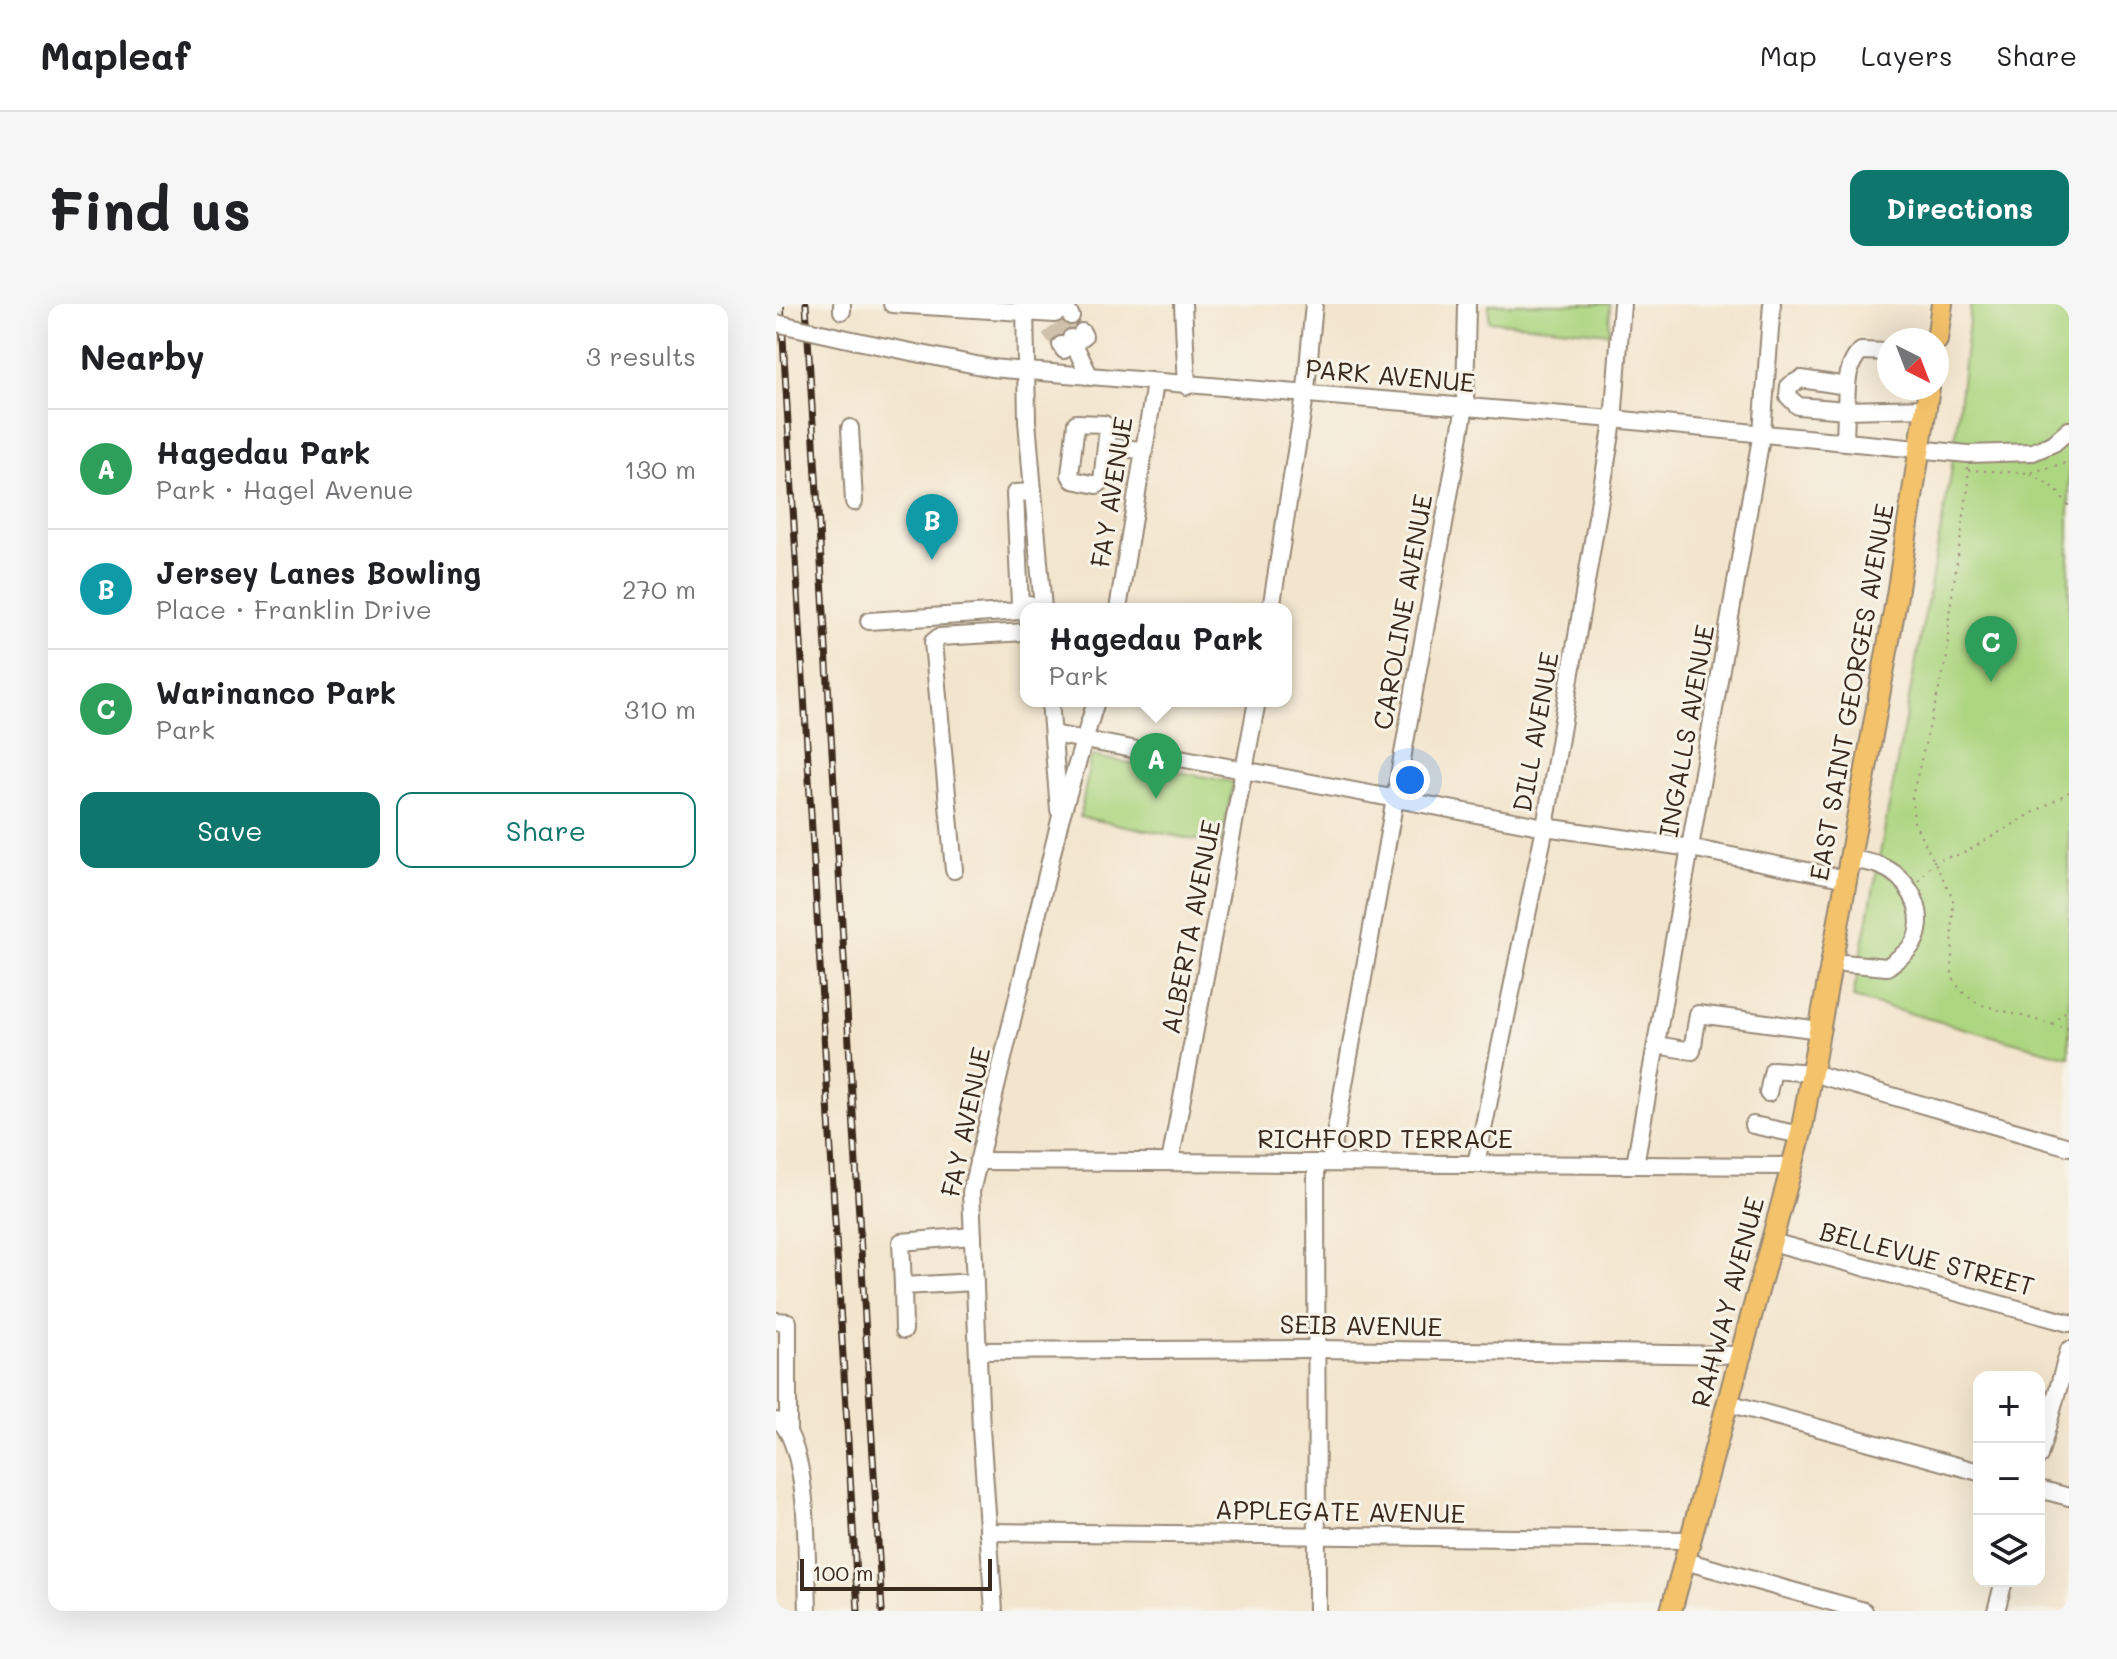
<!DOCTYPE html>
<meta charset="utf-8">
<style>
body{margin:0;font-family:Mali,sans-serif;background:#f6f6f6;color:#202124}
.controls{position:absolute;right:24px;bottom:24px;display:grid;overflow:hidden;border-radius:16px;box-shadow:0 8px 32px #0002}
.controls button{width:72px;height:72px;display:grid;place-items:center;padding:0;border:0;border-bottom:2px solid #e0e0e0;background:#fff;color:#202124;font:40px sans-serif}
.compass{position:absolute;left:1101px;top:24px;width:72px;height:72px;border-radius:50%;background:#fff;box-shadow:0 8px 32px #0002;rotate:138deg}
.scale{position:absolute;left:24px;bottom:20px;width:192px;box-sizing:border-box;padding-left:8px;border:4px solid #3b2a1e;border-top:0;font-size:22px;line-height:28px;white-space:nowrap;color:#3b2a1e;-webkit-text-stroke:6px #f7f3e8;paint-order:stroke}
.you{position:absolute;left:634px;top:476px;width:28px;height:28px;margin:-20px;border:6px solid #fff;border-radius:50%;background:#1a73e8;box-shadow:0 0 0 12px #1a73e833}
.badge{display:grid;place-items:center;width:52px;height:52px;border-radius:50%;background:#0f766e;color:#fff;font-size:26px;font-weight:700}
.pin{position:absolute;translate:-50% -66px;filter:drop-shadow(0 2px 4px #0008)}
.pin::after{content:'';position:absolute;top:42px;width:28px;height:24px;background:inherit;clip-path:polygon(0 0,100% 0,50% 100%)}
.popup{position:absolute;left:244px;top:299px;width:272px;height:104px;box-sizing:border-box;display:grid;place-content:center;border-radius:16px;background:#fff;filter:drop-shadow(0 2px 6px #0005);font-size:26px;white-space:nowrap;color:#757577}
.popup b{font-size:30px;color:#202124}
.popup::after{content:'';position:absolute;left:50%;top:100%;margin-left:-16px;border:16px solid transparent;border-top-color:#fff}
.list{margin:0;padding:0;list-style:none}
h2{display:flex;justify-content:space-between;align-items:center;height:104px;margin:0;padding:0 32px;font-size:34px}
h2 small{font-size:26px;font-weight:400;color:#757577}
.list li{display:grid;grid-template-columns:52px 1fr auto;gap:24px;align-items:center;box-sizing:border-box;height:120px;padding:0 32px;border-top:2px solid #e0e0e0}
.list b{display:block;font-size:30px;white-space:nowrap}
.list p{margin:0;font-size:26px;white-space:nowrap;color:#757577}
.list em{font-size:26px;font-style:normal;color:#757577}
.actions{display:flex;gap:16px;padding:24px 32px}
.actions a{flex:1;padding:18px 0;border:2px solid #0f766e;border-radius:16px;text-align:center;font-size:28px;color:#0f766e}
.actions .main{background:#0f766e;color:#fff}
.icon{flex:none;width:44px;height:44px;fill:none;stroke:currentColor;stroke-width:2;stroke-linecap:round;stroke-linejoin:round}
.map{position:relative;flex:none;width:1293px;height:1307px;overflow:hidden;border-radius:16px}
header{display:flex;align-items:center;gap:48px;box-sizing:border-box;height:112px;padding:0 40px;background:#fff;border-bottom:2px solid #e0e0e0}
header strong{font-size:38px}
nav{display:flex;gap:44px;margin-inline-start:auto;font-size:28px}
.intro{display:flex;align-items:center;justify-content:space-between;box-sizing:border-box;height:192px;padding:0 48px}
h1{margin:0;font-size:56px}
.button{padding:20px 36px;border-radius:16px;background:#0f766e;color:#fff;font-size:28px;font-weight:700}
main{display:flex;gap:48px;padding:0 48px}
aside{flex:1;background:#fff;border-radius:16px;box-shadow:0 8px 32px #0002}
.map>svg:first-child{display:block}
.green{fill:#add681;stroke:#748050;stroke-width:2}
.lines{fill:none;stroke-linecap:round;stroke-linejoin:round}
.minor-tunnel{stroke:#cec0aa;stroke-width:16;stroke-dasharray:16 8;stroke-linecap:butt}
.minor-casing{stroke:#978876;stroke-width:20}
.major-casing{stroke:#978876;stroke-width:24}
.path{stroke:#978876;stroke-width:2;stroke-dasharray:2 6;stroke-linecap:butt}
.minor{stroke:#fff;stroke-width:16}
.major{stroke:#f3c26a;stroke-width:20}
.rail-casing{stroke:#3b2a1e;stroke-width:7}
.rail{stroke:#f7f3e8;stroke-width:4;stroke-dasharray:12;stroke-linecap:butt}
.minor-bridge-casing{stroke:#978876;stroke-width:20;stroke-linecap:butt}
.minor-bridge{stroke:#fff;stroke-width:16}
.labels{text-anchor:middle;stroke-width:6;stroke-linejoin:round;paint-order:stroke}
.street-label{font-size:26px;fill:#3b2a1e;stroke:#f7f3e8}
</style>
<header>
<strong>Mapleaf</strong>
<nav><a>Map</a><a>Layers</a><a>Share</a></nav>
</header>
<div class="intro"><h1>Find us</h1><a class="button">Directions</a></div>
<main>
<aside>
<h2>Nearby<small>3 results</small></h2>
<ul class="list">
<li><span class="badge" style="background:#2e9e5b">A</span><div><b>Hagedau Park</b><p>Park · Hagel Avenue</p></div><em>130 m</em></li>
<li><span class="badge" style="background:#0f9aa8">B</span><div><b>Jersey Lanes Bowling</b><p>Place · Franklin Drive</p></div><em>270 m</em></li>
<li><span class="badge" style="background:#2e9e5b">C</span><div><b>Warinanco Park</b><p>Park</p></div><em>310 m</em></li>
</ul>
<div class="actions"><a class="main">Save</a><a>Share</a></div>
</aside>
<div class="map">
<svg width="1293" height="1307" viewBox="0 0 1293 1307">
<rect width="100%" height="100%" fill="#f7f3e8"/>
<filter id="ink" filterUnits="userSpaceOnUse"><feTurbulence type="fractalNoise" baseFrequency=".0125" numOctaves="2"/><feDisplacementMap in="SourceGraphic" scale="16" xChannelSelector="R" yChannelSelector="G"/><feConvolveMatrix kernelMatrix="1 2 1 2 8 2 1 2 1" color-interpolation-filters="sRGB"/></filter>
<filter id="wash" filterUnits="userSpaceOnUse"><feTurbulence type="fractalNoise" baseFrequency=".006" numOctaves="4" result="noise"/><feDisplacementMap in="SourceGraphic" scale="32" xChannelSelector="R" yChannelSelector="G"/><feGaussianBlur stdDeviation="1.8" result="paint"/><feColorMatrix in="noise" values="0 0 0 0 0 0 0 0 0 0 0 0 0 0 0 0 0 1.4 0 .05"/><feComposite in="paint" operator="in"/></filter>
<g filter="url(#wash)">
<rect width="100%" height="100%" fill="#f3e5cd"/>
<g class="green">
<path d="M713,0H834L833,29L713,17Z"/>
<path d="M1195,0H1293V753L1077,694L1175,170Z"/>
<path d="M315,452L457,478L445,541L304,513Z"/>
</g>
</g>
<g filter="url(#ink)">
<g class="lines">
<g class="minor-tunnel">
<path d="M284,18L295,34"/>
<path d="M273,25L285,41"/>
</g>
<defs>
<g id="minor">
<path d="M66,0V7"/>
<path d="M116,0L279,10L289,4L295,12"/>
<path d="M249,0L251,117L267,305"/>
<path d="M407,0L411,82"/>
<path d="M295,34L314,73"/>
<path d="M81,37L215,64L837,115L1192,150L1257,148L1278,139L1293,126"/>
<path d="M285,41L288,46L308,32L306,28"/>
<path d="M1071,82L1025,75L1013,82L1012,92L1022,102L1070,106C1071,85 1069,62 1085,47L1113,48"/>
<path d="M300,119L328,120L332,124L326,177L321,181L297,176L294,171Z"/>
<path d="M74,124L78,198"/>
<path d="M1069,137L1070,106L1150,104"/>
<path d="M331,143L367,146"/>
<path d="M253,300H244L239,189L257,188"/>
<path d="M342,305L379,79"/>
<path d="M495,305L530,85L538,0"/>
<path d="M93,317L245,307L244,300"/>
<path d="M274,397L283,506"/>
<path d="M277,430L769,523L915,544L1071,575"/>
<path d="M178,566L157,338L163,333L250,328"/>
<path d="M1056,658L1111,663C1123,654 1137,645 1141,631C1149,603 1131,573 1105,562C1096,558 1084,557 1074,555"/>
<path d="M880,741L916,747L922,710L1044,726"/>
<path d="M992,789L997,766L1036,769L1293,843"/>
<path d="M977,821L1025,831"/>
<path d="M202,857L1016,862"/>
<path d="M394,858L481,397"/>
<path d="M540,859L541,1307"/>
<path d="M554,859L689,102L691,0"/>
<path d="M700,860L769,523L837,118L846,0"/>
<path d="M859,861L986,128L996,0"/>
<path d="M996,938L1293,1019"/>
<path d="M127,982L125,938L197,932"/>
<path d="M0,1017L12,1018V1126"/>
<path d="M128,1026L127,982L199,978"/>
<path d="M202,1047L540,1045L967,1051"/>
<path d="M952,1099L1203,1168"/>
<path d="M0,1117L5,1118C35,1151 30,1260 32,1307"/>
<path d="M1263,1152L1293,1046"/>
<path d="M1263,1185L1293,1193"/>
<path d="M212,1228L914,1236"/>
<path d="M909,1257L1088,1307"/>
<path d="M218,1307L205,1125L195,888L284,516L320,397"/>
<path d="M1220,1307L1228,1277"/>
</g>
<g id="major">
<path d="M1161,36L1166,0"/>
<path d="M895,1307L1025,829L1121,291L1153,84"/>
</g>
</defs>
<use href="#minor" class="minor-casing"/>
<use href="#major" class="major-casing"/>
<g class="path">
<path d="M1191,163L1193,178L1173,311L1171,353L1136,492L1138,518L1177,594L1176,673L1185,687L1202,700L1293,725"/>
<path d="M1192,166L1253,169L1293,158"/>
<path d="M1255,170L1279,184L1293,202"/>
<path d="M1143,577L1159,556L1186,550L1293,488"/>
<path d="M1276,720L1293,704"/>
</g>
<use href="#minor" class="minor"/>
<use href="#major" class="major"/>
<defs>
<g id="rail">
<path d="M5,0L82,1307"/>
<path d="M30,0L106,1307"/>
</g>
</defs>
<use href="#rail" class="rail-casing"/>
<use href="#rail" class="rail"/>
<defs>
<path id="minor-bridge" d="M0,19L81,37"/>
</defs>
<use href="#minor-bridge" class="minor-bridge-casing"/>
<use href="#minor-bridge" class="minor-bridge"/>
</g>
</g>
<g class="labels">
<g class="street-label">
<text transform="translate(614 72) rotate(5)" y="9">PARK AVENUE</text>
<text transform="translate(336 188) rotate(-81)" y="9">FAY AVENUE</text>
<text transform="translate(627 308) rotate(-80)" y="9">CAROLINE AVENUE</text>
<text transform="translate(1076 388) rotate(-80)" y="9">EAST SAINT GEORGES AVENUE</text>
<text transform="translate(911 427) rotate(-80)" y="9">INGALLS AVENUE</text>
<text transform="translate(760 428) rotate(-80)" y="9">DILL AVENUE</text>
<text transform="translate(415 623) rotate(-79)" y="9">ALBERTA AVENUE</text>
<text transform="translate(190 818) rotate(-78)" y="9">FAY AVENUE</text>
<text x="609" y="844">RICHFORD TERRACE</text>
<text transform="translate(1151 955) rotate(15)" y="9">BELLEVUE STREET</text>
<text transform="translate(952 998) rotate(-75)" y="9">RAHWAY AVENUE</text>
<text transform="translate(585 1022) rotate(1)" y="9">SEIB AVENUE</text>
<text transform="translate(564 1208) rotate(1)" y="9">APPLEGATE AVENUE</text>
</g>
</g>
</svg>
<div class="controls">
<button>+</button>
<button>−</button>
<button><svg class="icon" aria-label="layers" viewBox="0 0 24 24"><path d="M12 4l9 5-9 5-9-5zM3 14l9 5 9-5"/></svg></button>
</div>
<svg class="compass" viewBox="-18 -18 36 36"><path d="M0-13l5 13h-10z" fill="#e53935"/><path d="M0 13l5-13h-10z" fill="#757577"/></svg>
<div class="scale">100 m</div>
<div class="you"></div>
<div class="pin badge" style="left:380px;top:495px;background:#2e9e5b">A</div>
<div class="popup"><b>Hagedau Park</b>Park</div>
<div class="pin badge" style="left:156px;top:256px;background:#0f9aa8">B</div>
<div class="pin badge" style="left:1215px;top:378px;background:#2e9e5b">C</div>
</div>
</main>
